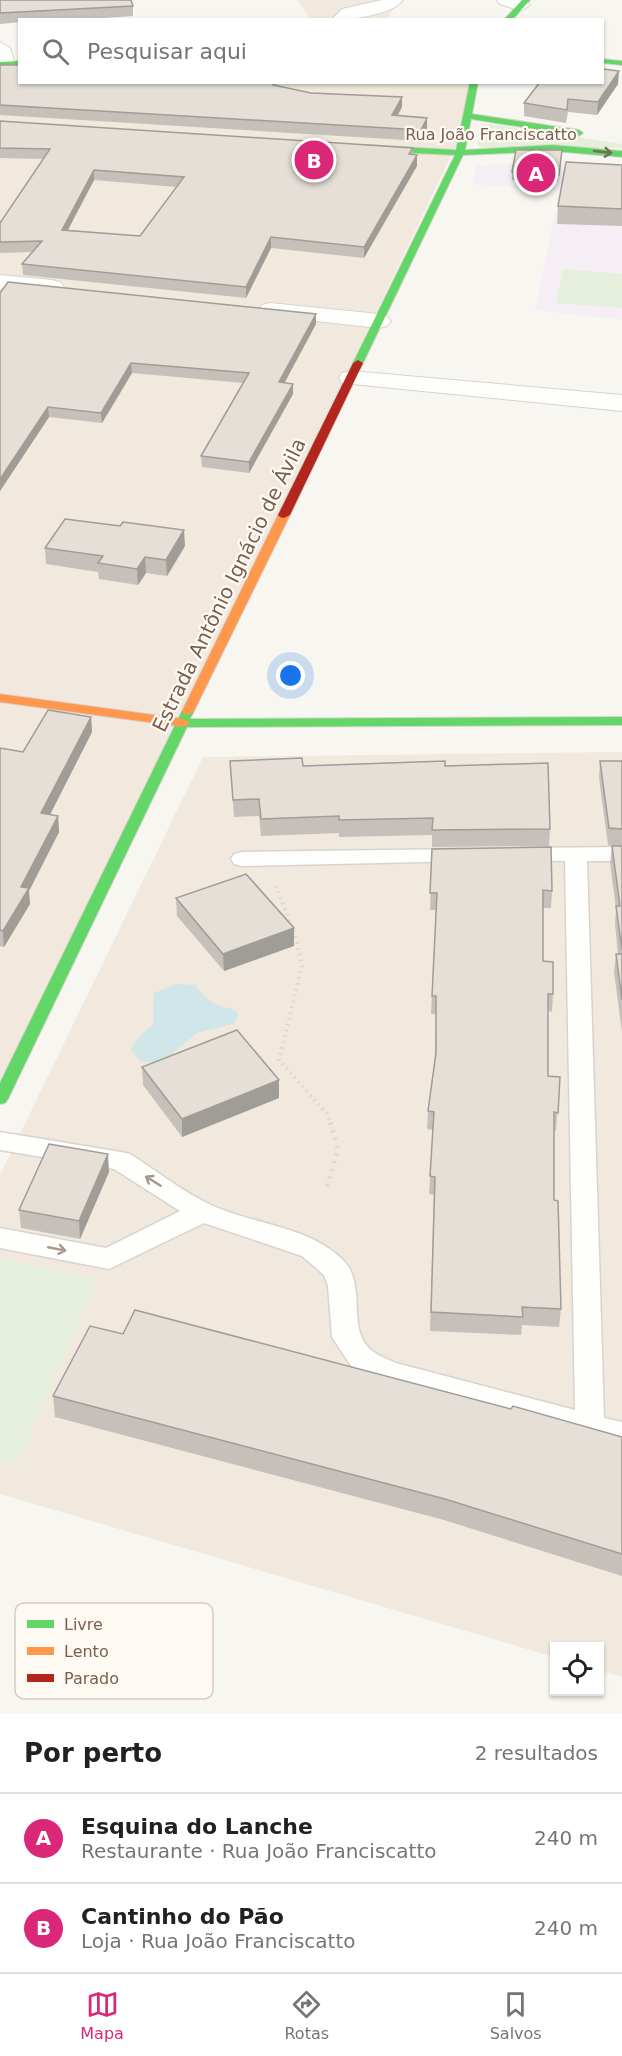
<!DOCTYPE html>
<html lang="pt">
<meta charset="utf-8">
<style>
body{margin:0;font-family:"DejaVu Sans",sans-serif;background:#f6f6f6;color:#202124}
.controls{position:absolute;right:18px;bottom:18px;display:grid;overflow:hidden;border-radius:0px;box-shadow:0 2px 4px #0004}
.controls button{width:54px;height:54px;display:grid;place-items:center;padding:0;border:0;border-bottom:2px solid #e0e0e0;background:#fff;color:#202124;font:30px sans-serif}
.you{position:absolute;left:291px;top:676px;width:21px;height:21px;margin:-15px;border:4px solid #fff;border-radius:50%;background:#1a73e8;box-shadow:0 0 0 9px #1a73e833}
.badge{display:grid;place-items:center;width:39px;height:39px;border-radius:50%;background:#db2777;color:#fff;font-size:20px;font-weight:700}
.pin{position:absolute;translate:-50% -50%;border:3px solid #fff;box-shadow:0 2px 6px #0006}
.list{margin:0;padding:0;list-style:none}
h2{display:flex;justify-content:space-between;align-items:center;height:78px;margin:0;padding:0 24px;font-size:26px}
h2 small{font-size:20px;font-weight:400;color:#757577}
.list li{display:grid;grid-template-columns:39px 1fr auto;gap:18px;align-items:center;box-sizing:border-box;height:90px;padding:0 24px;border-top:2px solid #e0e0e0}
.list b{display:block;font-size:22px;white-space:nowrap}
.list p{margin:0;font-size:20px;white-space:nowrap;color:#757577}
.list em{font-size:20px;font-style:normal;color:#757577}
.icon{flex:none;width:33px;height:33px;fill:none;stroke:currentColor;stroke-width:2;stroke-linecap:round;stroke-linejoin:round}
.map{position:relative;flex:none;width:622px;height:1714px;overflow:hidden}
.search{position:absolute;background:#fff;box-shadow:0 2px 4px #0004;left:18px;right:18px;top:18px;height:66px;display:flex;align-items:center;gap:15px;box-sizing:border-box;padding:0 21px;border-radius:0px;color:#757577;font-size:22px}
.sheet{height:258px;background:#fff}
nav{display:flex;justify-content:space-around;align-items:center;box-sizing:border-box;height:84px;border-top:2px solid #e0e0e0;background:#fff;font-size:16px;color:#757577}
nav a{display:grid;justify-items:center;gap:3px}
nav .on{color:#db2777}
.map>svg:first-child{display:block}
.residential{fill:#f1e9de}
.education{fill:#f6eef5}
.green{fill:#e5efdb}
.water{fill:#d1e6e9}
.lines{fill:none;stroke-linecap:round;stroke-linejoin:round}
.lane-casing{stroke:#d8d3ce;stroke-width:3}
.street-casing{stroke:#d8d3ce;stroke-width:2}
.fast-casing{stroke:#d9d3cd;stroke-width:2}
.slow-casing{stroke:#d9d3cd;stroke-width:2}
.jam-casing{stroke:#d9d3cd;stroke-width:2}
.path-far1{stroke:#dbd6d0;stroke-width:4;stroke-dasharray:1.5 4.5;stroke-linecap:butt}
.path{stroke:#dbd6d0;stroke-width:4.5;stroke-dasharray:2 6;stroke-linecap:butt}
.lane{fill:#fefefd;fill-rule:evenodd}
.street{fill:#fefefd;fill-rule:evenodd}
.fast{fill:#63d668;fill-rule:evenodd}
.slow{fill:#ff974d;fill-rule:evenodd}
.jam{fill:#b3261e;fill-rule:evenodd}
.wall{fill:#c5c0b9;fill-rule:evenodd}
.shaded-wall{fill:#a09c96}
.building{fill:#e5dfd7;stroke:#a09c96;stroke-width:1.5;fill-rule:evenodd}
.oneway{stroke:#757153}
.oneway2{stroke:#a7978c}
.labels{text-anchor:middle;stroke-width:4.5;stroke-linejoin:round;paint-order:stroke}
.far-street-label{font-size:16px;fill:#785f4f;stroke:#fefaf3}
.street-label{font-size:20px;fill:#785f4f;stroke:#fefaf3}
.key{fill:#fefaf3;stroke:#d6ccc2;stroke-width:1.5}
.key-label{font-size:16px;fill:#785f4f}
</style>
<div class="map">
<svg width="622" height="1714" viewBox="0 0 622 1714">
<rect width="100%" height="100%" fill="#f8f6f0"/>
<g class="residential">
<path d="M297,0H400L388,17L332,20L310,19Z"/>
<path d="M0,64L20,82L474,83L470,116L0,1099Z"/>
<path d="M622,752V1677L600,1671V1646H554V1657L0,1494V1175L203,757Z"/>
</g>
<path class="education" d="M562,160L622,166V320L535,310L560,191L472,184L476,166Z"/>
<g class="green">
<path d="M490,124L622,144V148H481L477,144L481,125Z"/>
<path d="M563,269L622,274V308L556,303Z"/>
<path d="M0,1258L99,1279L17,1464L0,1460Z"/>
</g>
<path class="water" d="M175,984L195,985C201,993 208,1001 217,1005C226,1008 231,1007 239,1014L234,1024L197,1033L162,1062H141L131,1050L139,1036L153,1025L154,993Z"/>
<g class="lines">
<defs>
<g id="lane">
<path d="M622,847V861H587L604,1418L622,1422V1446L388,1383L351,1366L332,1337L328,1286L324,1275L302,1256L204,1223L109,1269L0,1248V1228L106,1248L180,1211L114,1169L0,1150V1132L121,1152L130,1154C157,1171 183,1192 211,1205C255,1225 310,1226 344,1261C367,1286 346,1329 371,1350C378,1356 388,1359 396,1363L575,1410L565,861L514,860L511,855L514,850L522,848Z"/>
<path d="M462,849L470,851L473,856L470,861L242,866L234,864L231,859L234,854L242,852Z"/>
</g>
<g id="street">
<path d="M382,0H403C393,15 348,20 331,20L342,9Z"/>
<path d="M497,0H524L530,5L521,11L500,4Z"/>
<path d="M0,42L10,48L15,64L12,68L0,69Z"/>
<path d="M0,275L52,280L60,282L64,287L60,292L52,294L0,289Z"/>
<path d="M270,303L379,314L387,316L391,321L387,326L379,328L262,315L258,310L262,305Z"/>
<path d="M351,371L622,395V411L342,383L339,378L342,373Z"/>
</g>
<g id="fast">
<path d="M522,0H530L512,20H504Z"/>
<path d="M602,59L622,61V65L602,63Z"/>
<path d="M20,61V65L0,66V62Z"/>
<path d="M470,82H478L472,114L579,130L583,133L579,136L471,119L465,150L553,145L622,151V157L553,151L463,155L363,363L362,365H354L353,363L455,155L367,151L363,148L367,145L456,150Z"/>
<path d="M188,707L194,711L190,719L622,717V725L187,727L8,1099L5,1103L0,1104V1083L182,711Z"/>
</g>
<g id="slow">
<path d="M284,512L290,515L194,711L188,715L184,714L182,711L278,515Z"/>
<path d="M0,694L184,719L190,723L184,727L0,702Z"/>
</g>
<path id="jam" d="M358,360L363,363L290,515L284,518L280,517L278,515L353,363Z"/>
</defs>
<use href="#lane" class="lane-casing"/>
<use href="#street" class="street-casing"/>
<use href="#fast" class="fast-casing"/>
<use href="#slow" class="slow-casing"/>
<use href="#jam" class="jam-casing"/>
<path class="path-far1" d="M276,886L296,938L302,966L279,1060L328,1115L330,1122"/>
<path class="path" d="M327,1186L338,1150L330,1121"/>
<use href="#lane" class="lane"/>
<use href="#street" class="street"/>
<use href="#fast" class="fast"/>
<use href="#slow" class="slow"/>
<use href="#jam" class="jam"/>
</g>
<g class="wall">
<path d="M0,0L133,6V16L74,20H20V22L0,24Z"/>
<path d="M0,65L276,82V85L311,93L402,97V107L398,115L427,128L421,141L0,115Z"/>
<path d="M618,84L597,115L568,112L566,123L524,116V103Z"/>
<path d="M0,121L413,148V155L417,166L364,258L271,248L246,298L23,275L22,264L32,252L0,253V223L43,159L0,158ZM94,180L177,187L140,236L68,230Z"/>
<path d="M562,150L558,182L512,180V172Z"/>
<path d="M622,165V226L557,224L558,206Z"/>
<path d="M0,293L316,314V324L284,383L293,384V394L249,473L202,467L201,456L243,383L132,373L102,423L49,417L0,491Z"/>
<path d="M185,546L167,576L146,573L138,585L99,579L98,572L46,564L45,548Z"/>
<path d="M91,717L92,732L50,815L58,816L59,832L29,891L30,904L4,947L0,946V748L23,752Z"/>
<path d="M230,761L303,766H445L550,829L549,846L432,847V835L339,837V833L261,836L259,816L234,817Z"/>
<path d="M600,761H622V1032L614,972L616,954H618L615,924L616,909L610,863L612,846H615L608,845L599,778Z"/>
<path d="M432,849L552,891L551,908H543V961L553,994L552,1012L548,1011V1076L560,1077L556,1131H554V1200L561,1309L559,1327L522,1325L521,1335L430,1331L434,1195L429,1194L433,1130L427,1129L428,1111L435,1057L436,1014H431L436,910H430Z"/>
<path d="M176,898L294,928V946L224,971L177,916Z"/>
<path d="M142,1067L279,1080V1098L182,1137L143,1085Z"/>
<path d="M109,1172L80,1239L21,1228L19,1210Z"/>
<path d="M123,1334L511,1409L622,1437V1576L444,1520L55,1417L53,1396Z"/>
</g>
<g class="shaded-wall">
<path d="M619,71L618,84L597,115L598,102Z"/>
<path d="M402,97V107L392,125V115Z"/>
<path d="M427,118V128L421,141V130Z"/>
<path d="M417,155V166L364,258V247Z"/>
<path d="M94,170V180L62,241V230Z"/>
<path d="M271,237V248L246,298V287Z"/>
<path d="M316,314V324L279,393V382Z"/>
<path d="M131,363L132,373L102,423L101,413Z"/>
<path d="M293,384V394L249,473V462Z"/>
<path d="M48,407L49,417L0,491V479Z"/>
<path d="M184,530L185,546L167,576L166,560Z"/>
<path d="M145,557L146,573L138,585L137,569Z"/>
<path d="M91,717L92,732L42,830L41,813Z"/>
<path d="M58,816L59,832L29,891L30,904L4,947L3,931L21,887Z"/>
<path d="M294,928V946L224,971L223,954Z"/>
<path d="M279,1080V1098L182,1137V1119Z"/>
<path d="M108,1154L109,1172L80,1239L79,1221Z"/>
</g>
<g class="building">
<path d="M0,0H131L133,6L0,13Z"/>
<path d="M0,65H20V82H273V85L311,93L402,97L392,115L427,118L421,130L0,105Z"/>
<path d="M603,69L619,71L598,102L568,99L567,110L524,103L540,82H603Z"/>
<path d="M0,121L413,148L409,154L417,155L364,247L271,237L246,287L22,264L42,241L0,242V223L50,149L0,148ZM94,170L184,177L140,236L62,230Z"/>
<path d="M516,150H562L559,175L512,172Z"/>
<path d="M566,162L622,165V209L558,206Z"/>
<path d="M8,282L316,314L279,382L293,384L249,462L201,456L249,373L131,363L101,413L48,407L0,479V293Z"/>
<path d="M65,519L120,526L123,522L184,530L166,560L145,557L137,569L98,563L103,556L45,548Z"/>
<path d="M48,710L91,717L41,813L58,816L21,887L29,888L3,931L0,930V748L23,752Z"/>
<path d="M302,758L303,766L445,761V766L548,763L550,829L432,830L433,818L339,820V816L261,819L259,799L233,800L230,761Z"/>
<path d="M600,761H622V829L609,828Z"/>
<path d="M612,846H622V950L616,906H620Z"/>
<path d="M551,847L552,891L543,890V961L553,962V994H548V1076L560,1077L558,1113L554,1112V1200L558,1201L561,1309L522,1307L523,1317L431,1312L435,1177L430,1176L434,1112L428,1111L436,1053V996H432L437,893H430L432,849Z"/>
<path d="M246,874L294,928L223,954L176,898Z"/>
<path d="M616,954H622V1000Z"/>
<path d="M237,1030L279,1080L182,1119L142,1067Z"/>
<path d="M49,1144L108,1154L79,1221L19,1210Z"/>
<path d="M135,1310L511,1409L513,1406L622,1437V1554L445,1499L53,1396L90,1326L123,1334Z"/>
</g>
<defs><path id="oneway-shaft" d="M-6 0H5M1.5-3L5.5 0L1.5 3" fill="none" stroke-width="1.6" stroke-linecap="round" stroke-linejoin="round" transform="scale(1.5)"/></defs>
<use class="oneway" href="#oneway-shaft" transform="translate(603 152) rotate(6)"/>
<g class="oneway2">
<use href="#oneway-shaft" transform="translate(153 1181) rotate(-148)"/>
<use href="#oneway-shaft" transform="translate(57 1249) rotate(11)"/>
</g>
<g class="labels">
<g class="far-street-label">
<text x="491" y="140">Rua João Franciscatto</text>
</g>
<g class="street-label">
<text transform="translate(229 585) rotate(-64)" y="7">Estrada Antônio Ignácio de Ávila</text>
</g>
</g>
<rect x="15" y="1603" width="198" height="96" rx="9" class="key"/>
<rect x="27" y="1620" width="27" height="8" fill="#63d668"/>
<rect x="27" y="1647" width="27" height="8" fill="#ff974d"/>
<rect x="27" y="1674" width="27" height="8" fill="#b3261e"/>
<g class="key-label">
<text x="64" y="1630">Livre</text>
<text x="64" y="1657">Lento</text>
<text x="64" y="1684">Parado</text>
</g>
</svg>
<div class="controls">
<button><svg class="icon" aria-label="locate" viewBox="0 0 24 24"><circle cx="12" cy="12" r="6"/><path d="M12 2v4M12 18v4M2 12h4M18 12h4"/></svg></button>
</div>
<div class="you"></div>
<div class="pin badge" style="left:536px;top:173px">A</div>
<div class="pin badge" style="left:314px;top:160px">B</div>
<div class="search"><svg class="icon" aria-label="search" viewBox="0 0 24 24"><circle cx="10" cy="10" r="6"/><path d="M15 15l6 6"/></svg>Pesquisar aqui</div>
</div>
<section class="sheet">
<h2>Por perto<small>2 resultados</small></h2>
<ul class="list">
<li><span class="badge">A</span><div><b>Esquina do Lanche</b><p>Restaurante · Rua João Franciscatto</p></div><em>240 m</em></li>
<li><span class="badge">B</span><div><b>Cantinho do Pão</b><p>Loja · Rua João Franciscatto</p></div><em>240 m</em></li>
</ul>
</section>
<nav>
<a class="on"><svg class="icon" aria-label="map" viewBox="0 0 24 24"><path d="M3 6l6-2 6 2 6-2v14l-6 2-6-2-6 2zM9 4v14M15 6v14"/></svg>Mapa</a>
<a><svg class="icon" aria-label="directions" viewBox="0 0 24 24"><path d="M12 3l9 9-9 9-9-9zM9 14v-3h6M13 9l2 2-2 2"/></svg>Rotas</a>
<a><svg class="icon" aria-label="saved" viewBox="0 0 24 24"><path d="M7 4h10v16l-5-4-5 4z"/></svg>Salvos</a>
</nav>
